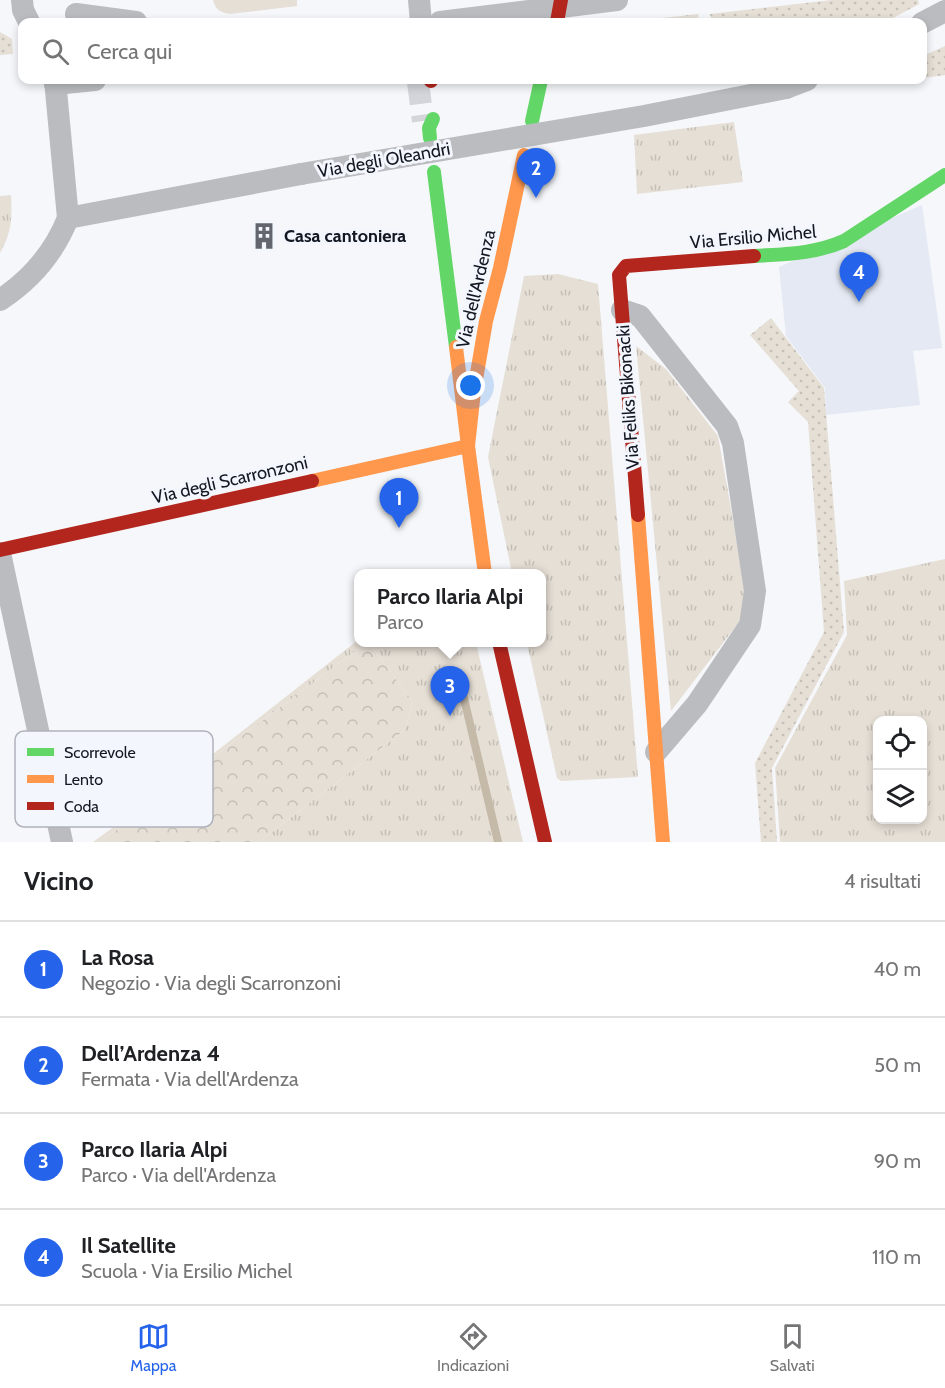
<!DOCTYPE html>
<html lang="it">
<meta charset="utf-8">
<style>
body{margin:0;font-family:Cabin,sans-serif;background:#f6f6f6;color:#202124}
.controls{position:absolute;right:18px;bottom:18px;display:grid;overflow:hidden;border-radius:12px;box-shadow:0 3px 9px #0003}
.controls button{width:54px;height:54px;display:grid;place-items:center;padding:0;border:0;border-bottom:2px solid #e0e0e0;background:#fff;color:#202124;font:30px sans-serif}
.you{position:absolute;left:471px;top:386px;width:21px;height:21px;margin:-15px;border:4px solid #fff;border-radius:50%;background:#1a73e8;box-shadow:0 0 0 9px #1a73e833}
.badge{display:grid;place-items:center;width:39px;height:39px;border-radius:50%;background:#2563eb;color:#fff;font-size:20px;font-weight:700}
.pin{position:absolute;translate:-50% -50px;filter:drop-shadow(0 2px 3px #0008)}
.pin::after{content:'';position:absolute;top:32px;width:21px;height:18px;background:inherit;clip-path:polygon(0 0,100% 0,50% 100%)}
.popup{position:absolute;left:354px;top:569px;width:192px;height:78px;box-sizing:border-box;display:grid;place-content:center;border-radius:12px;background:#fff;filter:drop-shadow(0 2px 4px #0005);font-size:20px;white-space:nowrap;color:#757577}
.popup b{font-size:22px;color:#202124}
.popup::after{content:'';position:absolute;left:50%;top:100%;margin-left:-12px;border:12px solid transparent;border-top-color:#fff}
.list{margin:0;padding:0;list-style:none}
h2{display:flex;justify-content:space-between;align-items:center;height:78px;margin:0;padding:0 24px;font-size:26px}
h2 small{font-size:20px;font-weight:400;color:#757577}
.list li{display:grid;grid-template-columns:39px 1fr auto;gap:18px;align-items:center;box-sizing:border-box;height:96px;padding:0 24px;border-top:2px solid #e0e0e0}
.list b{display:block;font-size:22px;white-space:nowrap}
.list p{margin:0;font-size:20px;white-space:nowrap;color:#757577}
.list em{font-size:20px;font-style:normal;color:#757577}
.icon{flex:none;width:33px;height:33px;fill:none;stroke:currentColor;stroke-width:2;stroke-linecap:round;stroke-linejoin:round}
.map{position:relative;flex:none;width:945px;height:842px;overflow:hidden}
.search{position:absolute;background:#fff;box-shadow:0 3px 9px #0003;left:18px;right:18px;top:18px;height:66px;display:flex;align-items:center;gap:15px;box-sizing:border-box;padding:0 21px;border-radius:12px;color:#757577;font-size:22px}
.sheet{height:462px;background:#fff}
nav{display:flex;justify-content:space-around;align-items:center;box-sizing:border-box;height:84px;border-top:2px solid #e0e0e0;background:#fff;font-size:16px;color:#757577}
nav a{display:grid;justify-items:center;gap:3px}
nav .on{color:#2563eb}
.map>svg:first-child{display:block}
.built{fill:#e4e9f3}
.grass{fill:#e6dfd6}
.forest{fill:url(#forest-crowns)}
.park{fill:url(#park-tufts);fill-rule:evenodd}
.garden{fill:url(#garden-dots)}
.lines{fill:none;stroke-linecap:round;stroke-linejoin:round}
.stream{stroke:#c5b9a8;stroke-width:8}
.street-tunnel{stroke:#d3d5da;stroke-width:22;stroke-dasharray:22 11;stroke-linecap:butt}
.street{stroke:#bbbcc0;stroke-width:22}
.fast{stroke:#63d668;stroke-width:14}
.slow{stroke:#ff974d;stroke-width:14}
.jam{stroke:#b3261e;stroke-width:14}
.street-bridge{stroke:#bbbcc0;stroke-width:22}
.labels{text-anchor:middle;stroke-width:6;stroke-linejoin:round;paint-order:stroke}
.street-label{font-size:18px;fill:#131722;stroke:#f3f6fc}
.poi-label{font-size:18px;font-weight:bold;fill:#131722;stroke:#f3f6fc;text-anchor:start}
.key{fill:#f3f6fc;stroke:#b0b3bb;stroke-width:1.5}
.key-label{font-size:16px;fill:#131722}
</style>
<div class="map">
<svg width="945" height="842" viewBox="0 0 945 842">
<defs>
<pattern id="forest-crowns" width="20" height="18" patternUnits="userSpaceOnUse" patternTransform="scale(1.5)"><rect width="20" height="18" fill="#e6dfd6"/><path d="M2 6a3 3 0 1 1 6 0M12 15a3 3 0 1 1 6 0" fill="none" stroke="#c4bfb7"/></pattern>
<pattern id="park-tufts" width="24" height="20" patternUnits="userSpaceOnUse" patternTransform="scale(1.5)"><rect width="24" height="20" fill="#e6dfd6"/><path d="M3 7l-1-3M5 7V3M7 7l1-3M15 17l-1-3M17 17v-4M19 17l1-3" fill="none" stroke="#c4bfb7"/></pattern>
<pattern id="garden-dots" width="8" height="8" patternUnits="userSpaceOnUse" patternTransform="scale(1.5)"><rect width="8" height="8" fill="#e6dfd6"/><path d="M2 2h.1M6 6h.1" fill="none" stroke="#c4bfb7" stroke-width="1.8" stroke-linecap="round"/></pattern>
</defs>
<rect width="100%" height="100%" fill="#f5f7fa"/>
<path class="built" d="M922,205L942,348L913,351L920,405L826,415L825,388L786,336L779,267Z"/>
<path class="grass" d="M213,0H297V6L230,14C219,12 216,10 213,0Z"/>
<path class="forest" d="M366,643H369L413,702L405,730L259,842H100Z"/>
<g class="park">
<path d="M734,122L743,182L637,194L634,135Z"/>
<path d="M11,195C12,220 12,231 0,253V196Z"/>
<path d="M558,274L598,284L638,777L561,781L557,778L527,643L542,642V574L512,573L488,457L524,276Z"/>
<path d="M636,346L666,369L718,436L749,609L671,711Z"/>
<path d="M945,559V842H780L775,768L847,635L844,581ZM878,720H922V820H878Z"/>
<path d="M358,640V642L366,643L100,842H93L199,765Z"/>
<path d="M369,643H476L523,842H259L405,730L413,702Z"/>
</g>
<g class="garden">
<path d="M832,0H918L919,4L886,22H712L710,14Z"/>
<path d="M698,14L699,22H634L636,21Z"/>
<path d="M0,32L12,39L13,54L0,55Z"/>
<path d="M945,46V75L923,78V56Z"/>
<path d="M771,318L824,388L844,632L772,768L777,842H761L755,763L824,632L808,422L788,402L799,391L750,335Z"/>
</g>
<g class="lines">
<path class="stream" d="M461,686L498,842"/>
<path class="street-tunnel" d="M418,82L423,121"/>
<g class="street">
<path d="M22,0L23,10L29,22"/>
<path d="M419,0L421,22"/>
<path d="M76,14L136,22"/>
<path d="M440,22L617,0"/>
<path d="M922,23L945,11"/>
<path d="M55,84L95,80"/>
<path d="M786,88L807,80"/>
<path d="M68,218L301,174"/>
<path d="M0,300C32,279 54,253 68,218L55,80"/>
<path d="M622,310L640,316L727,426L733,443L755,591L750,625L697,704L656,752"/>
<path d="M0,553L62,842"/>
</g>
<g class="fast">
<path d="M532,121L541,80"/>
<path d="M430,138L429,128L433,119"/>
<path d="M434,172L456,347"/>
<path d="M754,256C785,254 815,254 844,241L945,175"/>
</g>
<g class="slow">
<path d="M312,481L468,446L456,347"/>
<path d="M638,515L663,842"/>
<path d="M485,574L468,446L474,391L486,321L500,268L524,155"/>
</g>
<g class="jam">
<path d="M557,22L561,0"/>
<path d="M430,80L431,81"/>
<path d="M638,515L619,275L626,266L754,256"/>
<path d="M0,550L312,481"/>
<path d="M499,642L545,842"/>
</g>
<path class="street-bridge" d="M301,174L644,116L786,88"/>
</g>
<defs>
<symbol id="building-bare" viewBox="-9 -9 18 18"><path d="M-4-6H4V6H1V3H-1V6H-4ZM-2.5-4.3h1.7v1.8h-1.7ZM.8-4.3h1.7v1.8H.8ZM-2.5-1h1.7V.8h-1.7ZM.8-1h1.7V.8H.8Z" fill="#62656e" stroke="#f3f6fc" stroke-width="2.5" paint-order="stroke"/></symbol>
</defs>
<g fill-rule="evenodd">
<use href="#building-bare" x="245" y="217" width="38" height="38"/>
</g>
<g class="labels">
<g class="street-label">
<text transform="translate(384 160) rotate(-10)" y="6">Via degli Oleandri</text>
<text transform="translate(753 237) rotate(-5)" y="6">Via Ersilio Michel</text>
<text transform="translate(476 289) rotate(-77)" y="6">Via dell'Ardenza</text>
<text transform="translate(628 397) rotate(-94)" y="6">Via Feliks Bikonacki</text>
<text transform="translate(230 480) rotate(-13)" y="6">Via degli Scarronzoni</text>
</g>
<g class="poi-label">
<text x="284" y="242">Casa cantoniera</text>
</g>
</g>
<rect x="15" y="731" width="198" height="96" rx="9" class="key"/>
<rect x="27" y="748" width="27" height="8" fill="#63d668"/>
<rect x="27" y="775" width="27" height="8" fill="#ff974d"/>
<rect x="27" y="802" width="27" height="8" fill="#b3261e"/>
<g class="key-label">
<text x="64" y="758">Scorrevole</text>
<text x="64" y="785">Lento</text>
<text x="64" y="812">Coda</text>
</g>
</svg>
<div class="controls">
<button><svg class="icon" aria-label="locate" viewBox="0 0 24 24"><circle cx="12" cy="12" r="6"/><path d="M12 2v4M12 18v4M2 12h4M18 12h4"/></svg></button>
<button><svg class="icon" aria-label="layers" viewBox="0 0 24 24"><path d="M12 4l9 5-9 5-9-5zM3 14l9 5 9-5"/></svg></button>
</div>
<div class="you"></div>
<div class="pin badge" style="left:399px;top:528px">1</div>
<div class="pin badge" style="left:536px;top:198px">2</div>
<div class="pin badge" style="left:450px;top:716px">3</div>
<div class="popup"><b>Parco Ilaria Alpi</b>Parco</div>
<div class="pin badge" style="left:859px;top:302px">4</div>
<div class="search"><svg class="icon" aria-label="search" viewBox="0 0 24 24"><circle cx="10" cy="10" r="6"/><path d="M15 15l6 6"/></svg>Cerca qui</div>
</div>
<section class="sheet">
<h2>Vicino<small>4 risultati</small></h2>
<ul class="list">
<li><span class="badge">1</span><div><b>La Rosa</b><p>Negozio · Via degli Scarronzoni</p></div><em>40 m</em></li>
<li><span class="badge">2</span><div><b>Dell’Ardenza 4</b><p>Fermata · Via dell'Ardenza</p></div><em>50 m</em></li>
<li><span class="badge">3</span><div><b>Parco Ilaria Alpi</b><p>Parco · Via dell'Ardenza</p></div><em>90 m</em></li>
<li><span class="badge">4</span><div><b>Il Satellite</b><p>Scuola · Via Ersilio Michel</p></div><em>110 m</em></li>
</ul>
</section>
<nav>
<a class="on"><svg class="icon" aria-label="map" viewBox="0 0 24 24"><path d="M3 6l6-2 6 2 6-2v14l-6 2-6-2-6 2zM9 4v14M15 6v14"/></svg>Mappa</a>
<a><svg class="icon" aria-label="directions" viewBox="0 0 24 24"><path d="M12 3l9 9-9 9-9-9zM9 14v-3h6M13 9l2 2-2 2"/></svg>Indicazioni</a>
<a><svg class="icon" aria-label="saved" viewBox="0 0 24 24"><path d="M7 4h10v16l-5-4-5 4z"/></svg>Salvati</a>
</nav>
